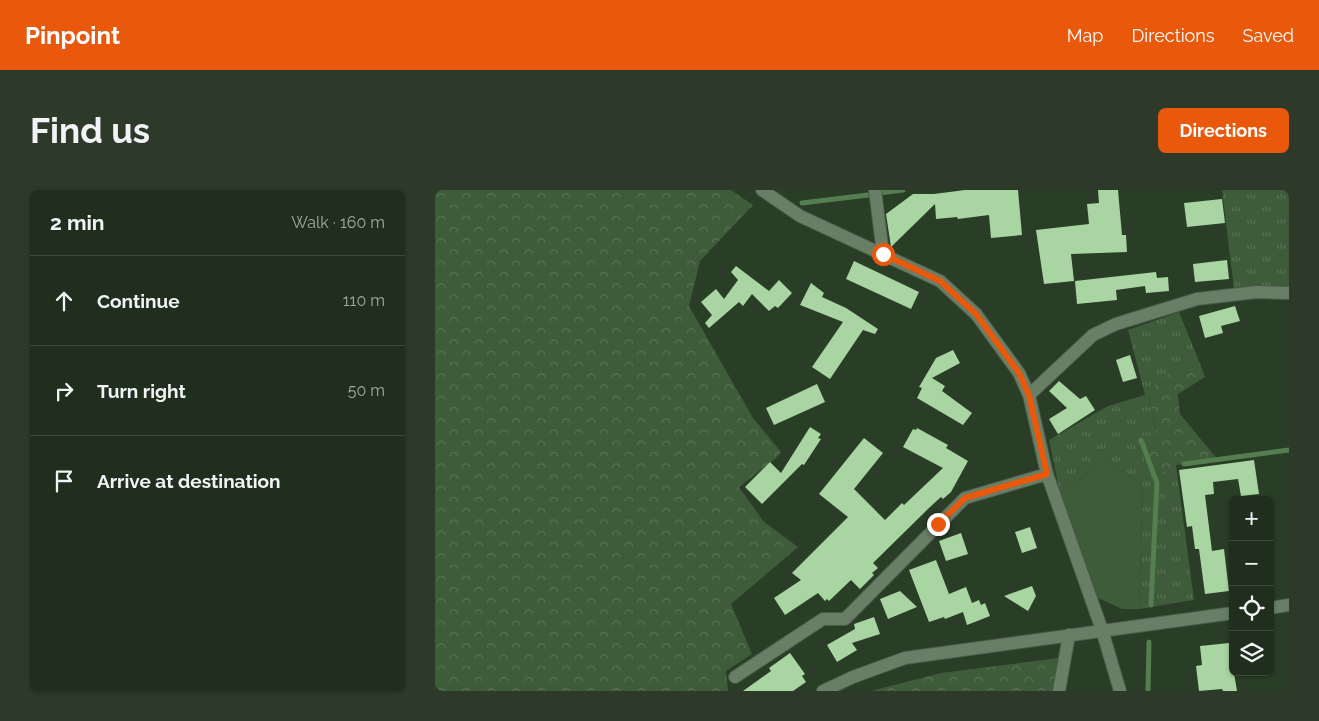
<!DOCTYPE html>
<meta charset="utf-8">
<style>
body{margin:0;font-family:Raleway,sans-serif;background:#2d3a2a;color:#f1f3f6}
.controls{position:absolute;right:15px;bottom:15px;display:grid;overflow:hidden;border-radius:8px;box-shadow:0 1px 4px #0004}
.controls button{width:45px;height:45px;display:grid;place-items:center;padding:0;border:0;border-bottom:1px solid #3d4a3b;background:#202e1d;color:#f1f3f6;font:25px sans-serif}
.stop{position:absolute;width:15px;height:15px;margin:-11px;border:4px solid #ea580c;border-radius:50%;background:#fff}
.stop.end{background:#ea580c;border-color:#fff;box-shadow:0 1px 5px #0008}
.list{margin:0;padding:0;list-style:none}
h2{display:flex;justify-content:space-between;align-items:center;height:65px;margin:0;padding:0 20px;font-size:21px}
h2 small{font-size:16px;font-weight:400;color:#a2a8a4}
.list li{display:grid;grid-template-columns:32px 1fr auto;gap:15px;align-items:center;box-sizing:border-box;height:90px;padding:0 20px;border-top:1px solid #3d4a3b}
.list b{display:block;font-size:19px;white-space:nowrap}
.list em{font-size:16px;font-style:normal;color:#a2a8a4}
.icon{flex:none;width:28px;height:28px;fill:none;stroke:currentColor;stroke-width:2;stroke-linecap:round;stroke-linejoin:round}
.map{position:relative;flex:none;width:854px;height:501px;overflow:hidden;border-radius:8px}
header{display:flex;align-items:center;gap:30px;box-sizing:border-box;height:70px;padding:0 25px;background:#ea580c;color:#fff}
header strong{font-size:24px}
nav{display:flex;gap:28px;margin-inline-start:auto;font-size:18px}
.intro{display:flex;align-items:center;justify-content:space-between;box-sizing:border-box;height:120px;padding:0 30px}
h1{margin:0;font-size:35px}
.button{padding:12px 22px;border-radius:8px;background:#ea580c;color:#fff;font-size:18px;font-weight:700}
main{display:flex;gap:30px;padding:0 30px}
aside{flex:1;background:#202e1d;border-radius:8px;box-shadow:0 1px 4px #0004}
.map>svg:first-child{display:block}
.grass{fill:url(#grass-tufts)}
.forest{fill:url(#forest-crowns)}
.garden{fill:#3e5b3a}
.lines{fill:none;stroke-linecap:round;stroke-linejoin:round}
.stream{stroke:#557e50;stroke-width:5}
.building{fill:#a8d5a2}
.minor-casing{stroke:#4a5a47;stroke-width:14}
.minor{stroke:#697e66;stroke-width:12}
.route{stroke:#ea580c;stroke-width:6}
</style>
<header>
<strong>Pinpoint</strong>
<nav><a>Map</a><a>Directions</a><a>Saved</a></nav>
</header>
<div class="intro"><h1>Find us</h1><a class="button">Directions</a></div>
<main>
<aside>
<h2>2 min<small>Walk · 160 m</small></h2>
<ul class="list">
<li><svg class="icon" aria-label="ahead" viewBox="0 0 24 24"><path d="M12 20V5M6 11l6-6 6 6"/></svg><div><b>Continue</b></div><em>110 m</em></li>
<li><svg class="icon" aria-label="right" viewBox="0 0 24 24"><path d="M7 20v-9h11M14 6l5 5-5 5"/></svg><div><b>Turn right</b></div><em>50 m</em></li>
<li><svg class="icon" aria-label="arrive" viewBox="0 0 24 24"><path d="M6 21V4h12l-3 4 3 4H6"/></svg><div><b>Arrive at destination</b></div></li>
</ul>
</aside>
<div class="map">
<svg width="854" height="501" viewBox="0 0 854 501">
<defs>
<pattern id="grass-tufts" width="24" height="20" patternUnits="userSpaceOnUse" patternTransform="scale(1.25)"><rect width="24" height="20" fill="#3e5b3a"/><path d="M3 7l-1-3M5 7V3M7 7l1-3M15 17l-1-3M17 17v-4M19 17l1-3" fill="none" stroke="#597255"/></pattern>
<pattern id="forest-crowns" width="20" height="18" patternUnits="userSpaceOnUse" patternTransform="scale(1.25)"><rect width="20" height="18" fill="#3e5b3a"/><path d="M2 6a3 3 0 1 1 6 0M12 15a3 3 0 1 1 6 0" fill="none" stroke="#597255"/></pattern>
</defs>
<rect width="100%" height="100%" fill="#2a3d27"/>
<g class="grass">
<path d="M787,0H854V98L799,99Z"/>
<path d="M744,122L764,171L714,207L722,246H700L741,275L759,410L704,419L708,295L670,270L625,303L614,250L673,216L710,205L693,140Z"/>
</g>
<g class="forest">
<path d="M0,0H296L318,15L265,71L254,116L318,228L346,262L340,269L304,297L329,332L363,357L296,414L317,464L291,481L293,501H0Z"/>
<path d="M764,171L770,187L743,204L745,224L783,270L741,275L717,289L700,245L722,246L714,207L724,188Z"/>
<path d="M623,468L618,501H436L506,483Z"/>
</g>
<path class="garden" d="M670,270L708,295L704,419H687L663,408L625,303Z"/>
<g class="lines">
<g class="stream">
<path d="M444,3L468,0"/>
<path d="M367,13L433,5"/>
<path d="M706,250L722,293L716,415"/>
<path d="M749,274L854,260"/>
<path d="M713,501L714,452"/>
</g>
</g>
<g class="building">
<path d="M530,0H583L587,45L556,48L554,25L523,29L522,27L501,29L500,14L456,57L451,24L478,4H499Z"/>
<path d="M663,0H683L687,45H691L692,62L636,64L639,91L609,94L601,40L654,34L652,14L664,13Z"/>
<path d="M787,9L790,33L752,37L749,13Z"/>
<path d="M792,70L794,89L760,92L758,74Z"/>
<path d="M419,71L484,102L476,119L411,89Z"/>
<path d="M301,76L334,101L344,90L357,103L343,118L340,116L334,121L317,104L308,116L304,112L274,138L270,133L277,125L266,112L281,99L289,109L303,90L296,82Z"/>
<path d="M721,82L722,88L733,87L734,101L711,103L710,96L681,100L682,110L642,114L640,91Z"/>
<path d="M376,93L389,103L387,107L411,118L443,139L440,144L428,140L395,189L377,177L408,132L365,115Z"/>
<path d="M800,116L805,131L786,136L788,143L770,148L764,126Z"/>
<path d="M518,160L525,173L497,188L510,196L507,201L537,223L528,235L482,208L487,198L484,197L501,168Z"/>
<path d="M695,165L702,188L688,192L681,170Z"/>
<path d="M624,191L645,209L651,206L660,220L623,244L614,229L632,218L614,201Z"/>
<path d="M382,194L390,212L339,235L331,218Z"/>
<path d="M375,237L386,244L383,248L386,249L369,275L367,274L327,314L310,297L335,272L346,283Z"/>
<path d="M482,238L513,255L511,258L533,271L516,302L508,309L506,307L495,317L438,373L443,378L437,383L439,385L425,399L416,390L394,411L392,409L390,411L383,403L350,425L339,408L366,390L357,383L413,327L384,304L429,248L448,263L419,299L450,330L467,313L469,315L508,278L468,257L478,239L481,240Z"/>
<path d="M819,270L824,304L806,306L803,289L778,292L779,304L770,305L777,361L789,359L794,401L770,404L764,359H760L757,336L752,337L744,280Z"/>
<path d="M595,337L602,358L587,363L580,342Z"/>
<path d="M526,343L533,364L511,371L504,351Z"/>
<path d="M501,370L514,404L531,397L537,413L544,410L546,415L550,413L555,426L532,435L528,422L510,429L509,427L494,432L474,380Z"/>
<path d="M597,396L601,406L593,421L569,406Z"/>
<path d="M465,401L482,417L453,429L445,409Z"/>
<path d="M439,427L445,444L417,453L422,460L402,472L392,455L420,439L419,434Z"/>
<path d="M794,453L802,501H788L787,499L764,501L761,476L767,475L765,456Z"/>
<path d="M355,463L370,484L367,486L371,492L358,501H308L336,481L334,478Z"/>
</g>
<g class="lines">
<defs>
<g id="minor">
<path d="M327,0L365,26L505,91L541,124L584,183L594,205L612,284L667,440L685,501"/>
<path d="M440,0L448,64"/>
<path d="M594,205L658,145L681,134L762,109L822,102L854,103"/>
<path d="M835,418L854,415"/>
<path d="M300,487L388,429H410L530,308L612,284"/>
<path d="M388,501L418,487L470,468L798,423"/>
<path d="M624,501L634,445"/>
</g>
</defs>
<use href="#minor" class="minor-casing"/>
<use href="#minor" class="minor"/>
</g>
<g class="lines">
<path class="route" d="M448,64L505,91L541,124L584,183L594,205L612,284L530,308L503,334"/>
</g>
</svg>
<div class="controls">
<button>+</button>
<button>−</button>
<button><svg class="icon" aria-label="locate" viewBox="0 0 24 24"><circle cx="12" cy="12" r="6"/><path d="M12 2v4M12 18v4M2 12h4M18 12h4"/></svg></button>
<button><svg class="icon" aria-label="layers" viewBox="0 0 24 24"><path d="M12 4l9 5-9 5-9-5zM3 14l9 5 9-5"/></svg></button>
</div>
<div class="stop" style="left:448px;top:64px"></div>
<div class="stop end" style="left:503px;top:334px"></div>
</div>
</main>
